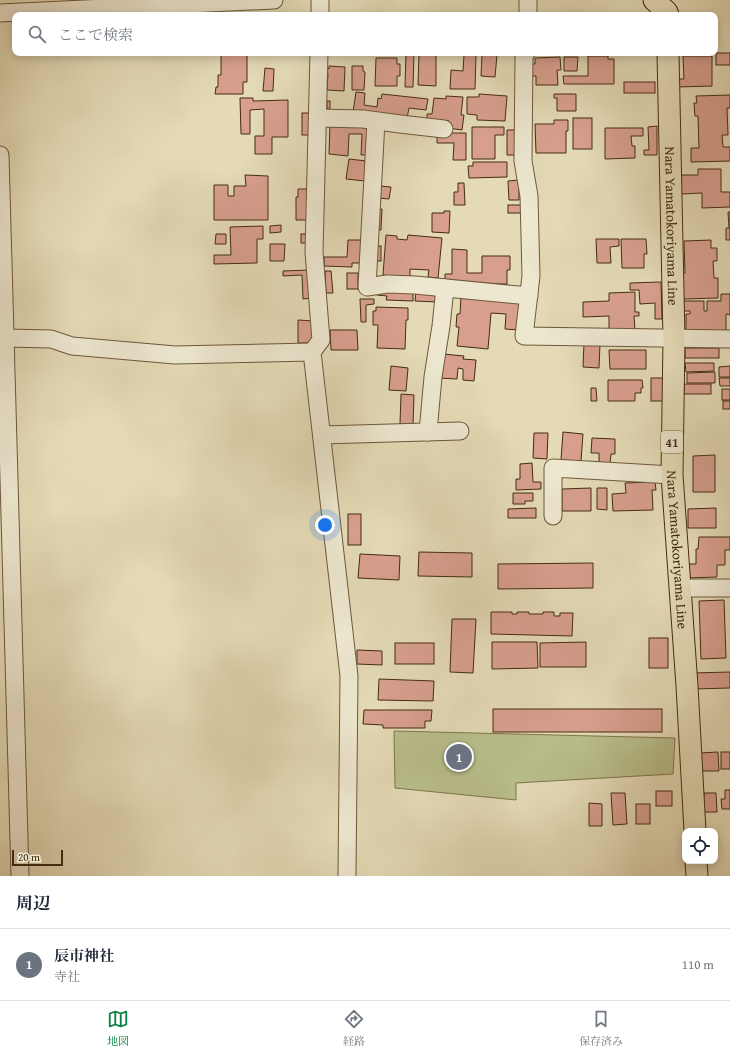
<!DOCTYPE html>
<html lang="ja">
<meta charset="utf-8">
<style>
body{margin:0;font-family:"Gentium Book Plus","Noto Serif JP",serif;background:#f6f6f7;color:#1f2937}
.controls{position:absolute;right:12px;bottom:12px;display:grid;overflow:hidden;border-radius:8px;box-shadow:0 2px 10px #0003}
.controls button{width:36px;height:36px;display:grid;place-items:center;padding:0;border:0;border-bottom:1px solid #e0e1e3;background:#fff;color:#1f2937;font:20px sans-serif}
.scale{position:absolute;left:12px;bottom:10px;width:51px;box-sizing:border-box;padding-left:4px;border:2px solid #452c0f;border-top:0;font-size:11px;line-height:14px;white-space:nowrap;color:#452c0f;-webkit-text-stroke:3px #ede7d0;paint-order:stroke}
.you{position:absolute;left:325px;top:525px;width:14px;height:14px;margin:-10px;border:3px solid #fff;border-radius:50%;background:#1a73e8;box-shadow:0 0 0 6px #1a73e833}
.badge{display:grid;place-items:center;width:26px;height:26px;border-radius:50%;background:#0b8043;color:#fff;font-size:13px;font-weight:700}
.pin{position:absolute;translate:-50% -50%;border:2px solid #fff;box-shadow:0 1px 4px #0006}
.list{margin:0;padding:0;list-style:none}
h2{display:flex;justify-content:space-between;align-items:center;height:52px;margin:0;padding:0 16px;font-size:17px}
h2 small{font-size:13px;font-weight:400;color:#747a83}
.list li{display:grid;grid-template-columns:26px 1fr auto;gap:12px;align-items:center;box-sizing:border-box;height:72px;padding:0 16px;border-top:1px solid #e0e1e3}
.list b{display:block;font-size:15px;white-space:nowrap}
.list p{margin:0;font-size:13px;white-space:nowrap;color:#747a83}
.list em{font-size:13px;font-style:normal;color:#747a83}
.icon{flex:none;width:22px;height:22px;fill:none;stroke:currentColor;stroke-width:2;stroke-linecap:round;stroke-linejoin:round}
.map{position:relative;flex:none;width:730px;height:876px;overflow:hidden}
.search{position:absolute;background:#fff;box-shadow:0 2px 10px #0003;left:12px;right:12px;top:12px;height:44px;display:flex;align-items:center;gap:10px;box-sizing:border-box;padding:0 14px;border-radius:8px;color:#747a83;font-size:15px}
.sheet{height:124px;background:#fff}
nav{display:flex;justify-content:space-around;align-items:center;box-sizing:border-box;height:56px;border-top:1px solid #e0e1e3;background:#fff;font-size:11px;color:#747a83}
nav a{display:grid;justify-items:center;gap:2px}
nav .on{color:#0b8043}
.map>svg:first-child{display:block}
.green{fill:#b8be8b;stroke:#7e754d}
.building{fill:#d89f8f;stroke:#452c0f}
.lines{fill:none;stroke-linecap:round;stroke-linejoin:round}
.minor-casing{stroke:#6d5839;stroke-width:19}
.major-casing{stroke:#452c0f;stroke-width:23}
.minor{stroke:#ede7d0;stroke-width:17}
.major{stroke:#e4dab6;stroke-width:21}
.labels{text-anchor:middle;stroke-width:3.5;stroke-linejoin:round;paint-order:stroke}
.shield{fill:#ede7d0;stroke:#776449;stroke-width:1}
.shield-label{font-size:13px;font-weight:bold;fill:#452c0f}
.street-label{font-size:14px;fill:#452c0f;stroke:#ede7d0}
</style>
<div class="map">
<svg width="730" height="876" viewBox="0 0 730 876">
<rect width="100%" height="100%" fill="#e4dab6"/>
<filter id="stains"><feTurbulence type="fractalNoise" baseFrequency=".005" numOctaves="4"/><feColorMatrix values="0 0 0 0 .2 0 0 0 0 .09 0 0 0 0 .02 0 0 0 .5 -.17"/></filter>
<radialGradient id="worn" r=".72"><stop offset=".6" stop-color="#630" stop-opacity="0"/><stop offset="1" stop-color="#630" stop-opacity=".3"/></radialGradient>
<path class="green" d="M394,731L675,738L673,774L516,783V800L395,788Z"/>
<g class="building">
<rect x="607" y="13" width="43" height="2"/>
<rect x="555" y="14" width="39" height="1"/>
<path d="M221,53H247V82H243V94H215L216,87H218V75H221Z"/>
<path d="M406,53L414,54L413,87H405Z"/>
<path d="M419,53H436V86L418,85Z"/>
<rect x="716" y="53" width="14" height="12"/>
<path d="M464,55H476L475,89H450L451,70L463,71Z"/>
<path d="M482,55H497L495,77L481,76Z"/>
<path d="M588,56H608V59H614V84H564L563,76H588Z"/>
<path d="M683,56H712V86L677,87V79H684Z"/>
<path d="M560,57L561,70H557L558,85H536V76H532V64H535V58Z"/>
<path d="M564,57H578L577,71H564Z"/>
<path d="M376,58H397V64H400V76H397V86H375Z"/>
<path d="M329,66L345,67L344,91L327,90L328,73H325L326,68L329,69Z"/>
<path d="M352,66H363V71L365,72L364,90H352Z"/>
<path d="M265,68L274,69L273,91H263Z"/>
<rect x="624" y="82" width="31" height="11"/>
<path d="M356,92L365,93L364,105L377,107L378,98L381,99L382,94L428,99L426,110L409,108L407,118L353,112Z"/>
<path d="M479,94L507,96L505,121L477,120V115L467,114V97H479Z"/>
<path d="M554,94H576V111H557V98H554Z"/>
<path d="M730,95V108H727L728,135H722L723,147H730V161L691,162V148H699L698,116H695L694,103H697L696,96Z"/>
<path d="M446,96L463,97L461,115H464L462,130L448,128L449,121L427,119V114H432L434,98L446,99Z"/>
<path d="M240,98H253V101L288,100V137H272V154H255V136H264V109L250,110V134H241Z"/>
<rect x="327" y="101" width="3" height="8"/>
<rect x="302" y="113" width="9" height="22"/>
<rect x="573" y="118" width="19" height="31"/>
<path d="M554,120H568V131H566V153H536L535,124H554Z"/>
<path d="M330,124L370,125L369,155H361L362,134H349L348,156L329,154Z"/>
<path d="M657,126V155H644V150H649L648,127Z"/>
<path d="M472,127H504V135H495V159H472Z"/>
<path d="M605,128H643V136H631L632,146H635V158L605,159Z"/>
<path d="M507,130H515L516,155H507Z"/>
<path d="M437,133H466V160H453L454,143H437Z"/>
<path d="M349,159L367,161L365,181L346,179Z"/>
<path d="M473,162H507V177L469,178L468,166H473Z"/>
<path d="M698,169H721V192H730V207L702,208V193L681,194V175H698Z"/>
<path d="M245,175L268,176V220H214V185H228V196H234V186H246Z"/>
<path d="M519,180V200H509L508,181Z"/>
<path d="M458,183H464L465,205H454V192H458Z"/>
<path d="M380,186L391,187L389,199L378,198Z"/>
<path d="M298,189H308V220H296V197H298Z"/>
<rect x="508" y="205" width="14" height="8"/>
<path d="M378,209H382L381,230H377Z"/>
<path d="M444,211H450L449,233L432,232V213H444Z"/>
<path d="M728,212H730V240H726V228H729Z"/>
<path d="M281,225V232L270,233V226Z"/>
<path d="M263,226V239H257V263L214,264V255H231L230,227Z"/>
<path d="M216,234H226V244H215Z"/>
<rect x="301" y="234" width="6" height="9"/>
<path d="M386,235L397,236V239L407,240L408,235L442,238L438,278L428,277L429,270L410,269V278L383,275Z"/>
<path d="M596,239H619V246L610,247L611,263H597Z"/>
<path d="M621,239H646L647,254H644V268H622Z"/>
<path d="M348,240H363V263H352V267L324,266V257H347Z"/>
<path d="M711,240V248H717V261H713L714,278H718V298L683,299L682,273H685L684,241Z"/>
<path d="M270,244H285L284,261H270Z"/>
<rect x="376" y="246" width="5" height="15"/>
<path d="M452,249L467,250V273H482V256H510V270H507V284H445V274H452Z"/>
<path d="M310,270L312,298L303,299L302,275L283,276V271Z"/>
<path d="M325,271H331L333,293H326Z"/>
<rect x="347" y="273" width="11" height="16"/>
<path d="M661,282L662,319H655V303L640,304L639,290H630V283Z"/>
<path d="M377,288L413,291V301L386,300L387,296L377,295Z"/>
<path d="M416,291L438,293L437,302L415,301Z"/>
<path d="M635,292V312H639V316H634L635,331H609V316L583,317V302L609,301V293Z"/>
<path d="M721,294H730V315L726,314V334H686V314H690V311H682V301H704V311H707V301H721Z"/>
<path d="M461,296L521,301L519,330L505,329L506,314L491,313L488,349L457,346L459,327H456L457,314H460Z"/>
<path d="M360,299H374V304L366,305V322H361Z"/>
<path d="M376,307L408,308V320H406L405,349L377,348L378,325H373V311H376Z"/>
<path d="M298,320L314,321L313,343H298Z"/>
<path d="M330,330H357L358,350H331Z"/>
<path d="M584,343L600,344L599,368L583,367Z"/>
<rect x="685" y="348" width="34" height="10"/>
<path d="M609,350H646V369H610Z"/>
<path d="M443,354L464,356L463,359L476,360L474,381L463,380V369L458,368L457,379L439,378Z"/>
<path d="M685,363H714V371L686,372Z"/>
<path d="M391,366L408,368L406,391L389,390Z"/>
<path d="M730,366V377H719V367Z"/>
<path d="M715,372V383H687V373Z"/>
<rect x="651" y="378" width="12" height="23"/>
<path d="M719,378H730V386H720Z"/>
<path d="M608,380H642L643,388H641V393H635V401H608Z"/>
<rect x="684" y="384" width="27" height="10"/>
<path d="M591,388H596L597,401H591Z"/>
<rect x="722" y="389" width="8" height="11"/>
<path d="M401,394L414,395L413,424H400Z"/>
<rect x="723" y="401" width="7" height="8"/>
<path d="M563,432L583,434L581,461L561,460Z"/>
<path d="M534,433H548L547,459L533,458Z"/>
<path d="M592,438L615,439V454H611L610,464H599V453H591Z"/>
<path d="M715,455V492H693V456Z"/>
<path d="M532,463L533,482H541V489L516,490V479H520V464Z"/>
<path d="M655,482L656,490H652L653,510L613,511L612,494L626,493L625,483Z"/>
<path d="M591,488V511H562V489Z"/>
<path d="M597,488H607V510L597,509Z"/>
<path d="M513,493H533V501H525V504H513Z"/>
<path d="M536,508V518H508V509Z"/>
<path d="M716,508V528H688V509Z"/>
<rect x="348" y="514" width="13" height="31"/>
<path d="M699,537H730V550H725V565H717V577L687,578V564H696V549H698Z"/>
<path d="M419,552L472,553V577L418,576Z"/>
<path d="M360,554L400,556L399,580L358,578Z"/>
<path d="M593,563V588L498,589V564Z"/>
<path d="M724,600L726,658L701,659L699,601Z"/>
<path d="M491,612H512V614H517V612H529V614H543V612H554V616H560V613H573L572,636L491,634Z"/>
<path d="M452,619H476L473,673L450,672Z"/>
<rect x="649" y="638" width="19" height="30"/>
<path d="M492,642H537L538,668L492,669Z"/>
<path d="M586,642V667H540V643Z"/>
<rect x="395" y="643" width="39" height="21"/>
<path d="M357,650L382,651V665L357,664Z"/>
<path d="M730,672V688L693,689V673Z"/>
<path d="M379,679L434,681L433,701L378,700Z"/>
<rect x="493" y="709" width="169" height="23"/>
<path d="M364,710H432L431,721H425V728H383V725L363,724Z"/>
<path d="M718,752L719,771H700V753Z"/>
<rect x="721" y="752" width="9" height="17"/>
<path d="M725,790H730V809H722L721,799H725Z"/>
<rect x="656" y="791" width="16" height="15"/>
<path d="M611,793H625L627,824L613,825Z"/>
<path d="M704,793H716L717,812H700V797H704Z"/>
<path d="M589,803L602,804V826H589Z"/>
<rect x="636" y="804" width="14" height="20"/>
</g>
<g class="lines">
<defs>
<g id="minor">
<path d="M528,0V15"/>
<path d="M0,13L274,0"/>
<path d="M320,15V0"/>
<path d="M319,53L314,252L321,340L312,352L349,676L347,876"/>
<path d="M526,53L524,57L523,161L529,196L531,276L524,336L730,339"/>
<path d="M318,118L363,119L400,124L444,129"/>
<path d="M376,121L367,287L387,284L415,285L529,296"/>
<path d="M0,155L20,876"/>
<path d="M5,338L51,339L72,346L175,355L312,352"/>
<path d="M428,432L433,377L441,326L445,288"/>
<path d="M322,435L460,431"/>
<path d="M553,516V468L672,475"/>
<path d="M680,588H730"/>
</g>
<g id="major">
<path d="M654,0L667,12L668,15"/>
<path id="s1" d="M668,53L674,339L672,475L687,686L695,831"/>
<path d="M696,861L697,876"/>
</g>
</defs>
<use href="#minor" class="minor-casing"/>
<use href="#major" class="major-casing"/>
<use href="#minor" class="minor"/>
<use href="#major" class="major"/>
</g>
<g class="labels">
<rect class="shield" x="661" y="431" width="22" height="22" rx="3"/>
<g class="shield-label">
<text x="672" y="447">41</text>
</g>
<g class="street-label">
<text dy="5" stroke="none"><textPath href="#s1" startOffset="173">Nara Yamatokoriyama Line</textPath></text>
<text dy="5" stroke="none"><textPath href="#s1" startOffset="497">Nara Yamatokoriyama Line</textPath></text>
</g>
</g>
<rect width="100%" height="100%" filter="url(#stains)"/>
<rect width="100%" height="100%" fill="url(#worn)"/>
</svg>
<div class="controls">
<button><svg class="icon" aria-label="locate" viewBox="0 0 24 24"><circle cx="12" cy="12" r="6"/><path d="M12 2v4M12 18v4M2 12h4M18 12h4"/></svg></button>
</div>
<div class="scale">20 m</div>
<div class="you"></div>
<div class="pin badge" style="left:459px;top:757px;background:#6b7280">1</div>
<div class="search"><svg class="icon" aria-label="search" viewBox="0 0 24 24"><circle cx="10" cy="10" r="6"/><path d="M15 15l6 6"/></svg>ここで検索</div>
</div>
<section class="sheet">
<h2>周辺<small></small></h2>
<ul class="list">
<li><span class="badge" style="background:#6b7280">1</span><div><b>辰市神社</b><p>寺社</p></div><em>110 m</em></li>
</ul>
</section>
<nav>
<a class="on"><svg class="icon" aria-label="map" viewBox="0 0 24 24"><path d="M3 6l6-2 6 2 6-2v14l-6 2-6-2-6 2zM9 4v14M15 6v14"/></svg>地図</a>
<a><svg class="icon" aria-label="directions" viewBox="0 0 24 24"><path d="M12 3l9 9-9 9-9-9zM9 14v-3h6M13 9l2 2-2 2"/></svg>経路</a>
<a><svg class="icon" aria-label="saved" viewBox="0 0 24 24"><path d="M7 4h10v16l-5-4-5 4z"/></svg>保存済み</a>
</nav>
